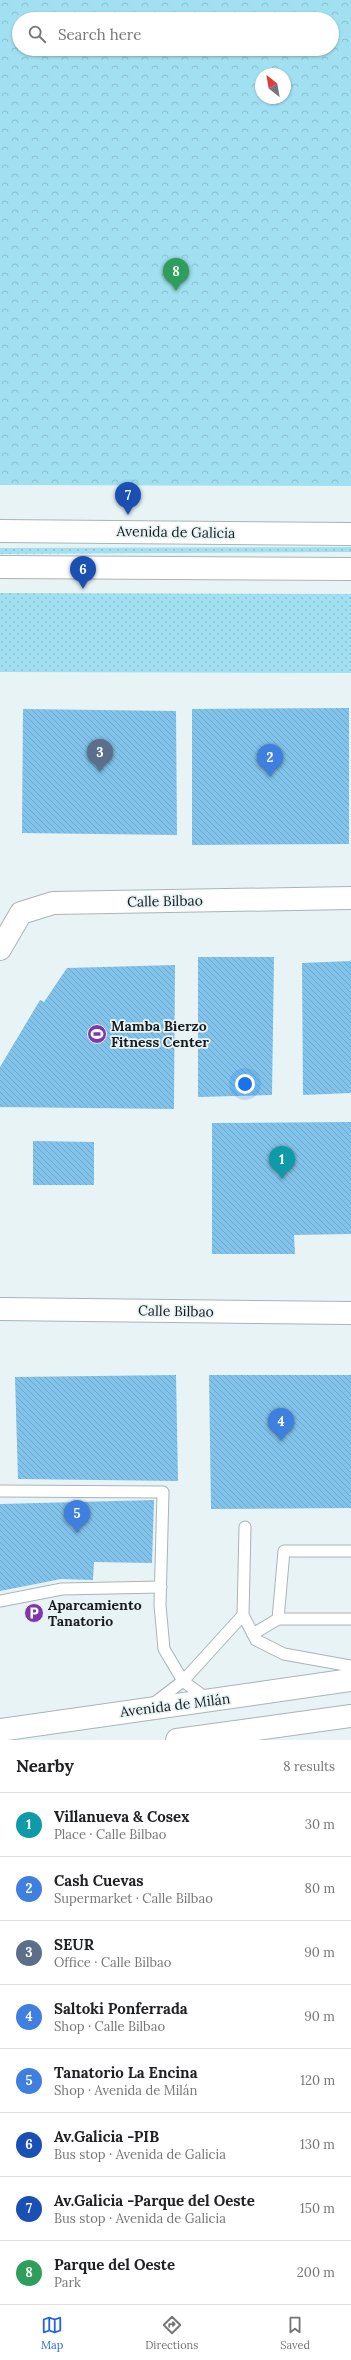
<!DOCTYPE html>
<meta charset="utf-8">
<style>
body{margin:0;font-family:Lora,serif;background:#f6f6f6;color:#202124}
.compass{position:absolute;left:255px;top:68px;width:36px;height:36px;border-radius:50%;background:#fff;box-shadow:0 1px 3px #0004;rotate:329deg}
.you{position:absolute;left:245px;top:1084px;width:14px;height:14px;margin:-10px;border:3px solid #fff;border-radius:50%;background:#1a73e8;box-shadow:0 0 0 6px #1a73e833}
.badge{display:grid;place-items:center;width:26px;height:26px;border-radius:50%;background:#2563eb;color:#fff;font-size:13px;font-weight:700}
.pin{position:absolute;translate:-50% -33px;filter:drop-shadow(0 1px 2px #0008)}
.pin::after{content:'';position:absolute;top:21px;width:14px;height:12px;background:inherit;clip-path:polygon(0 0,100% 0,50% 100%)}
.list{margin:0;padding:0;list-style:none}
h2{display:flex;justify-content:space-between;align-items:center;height:52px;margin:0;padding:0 16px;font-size:17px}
h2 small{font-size:13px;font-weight:400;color:#757577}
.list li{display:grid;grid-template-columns:26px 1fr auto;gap:12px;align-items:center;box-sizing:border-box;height:64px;padding:0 16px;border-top:1px solid #e0e0e0}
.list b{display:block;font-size:15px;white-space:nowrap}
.list p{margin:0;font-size:13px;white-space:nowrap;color:#757577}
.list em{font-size:13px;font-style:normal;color:#757577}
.icon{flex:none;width:22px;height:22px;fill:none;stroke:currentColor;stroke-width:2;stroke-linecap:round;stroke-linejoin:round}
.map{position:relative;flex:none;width:351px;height:1740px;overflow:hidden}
.search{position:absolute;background:#fff;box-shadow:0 1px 3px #0004;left:12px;right:12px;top:12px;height:44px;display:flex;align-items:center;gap:10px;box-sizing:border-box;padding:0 14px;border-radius:22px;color:#757577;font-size:15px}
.sheet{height:564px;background:#fff}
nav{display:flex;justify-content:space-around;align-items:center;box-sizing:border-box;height:56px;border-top:1px solid #e0e0e0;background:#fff;font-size:11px;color:#757577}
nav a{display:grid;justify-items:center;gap:2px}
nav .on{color:#2563eb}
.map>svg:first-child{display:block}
.grass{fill:url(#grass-dots)}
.park{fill:url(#park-crowns);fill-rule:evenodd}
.building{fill:url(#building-back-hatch)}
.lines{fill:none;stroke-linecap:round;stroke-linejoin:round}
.service-casing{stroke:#a9b4b6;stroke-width:13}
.minor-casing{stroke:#a9b4b6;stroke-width:24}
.tertiary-casing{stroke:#a9b4b6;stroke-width:24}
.secondary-casing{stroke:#a9b4b6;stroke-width:24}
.service{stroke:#fff;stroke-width:11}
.minor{stroke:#fff;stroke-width:22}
.tertiary{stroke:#fff;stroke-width:22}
.secondary{stroke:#fff;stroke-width:22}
.labels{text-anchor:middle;stroke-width:3.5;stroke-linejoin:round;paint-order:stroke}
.street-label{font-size:14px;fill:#171b1c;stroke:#e8f3f6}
.poi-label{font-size:14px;font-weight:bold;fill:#171b1c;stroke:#e8f3f6;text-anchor:start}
</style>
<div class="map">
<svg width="351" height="1740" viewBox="0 0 351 1740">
<defs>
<pattern id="grass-dots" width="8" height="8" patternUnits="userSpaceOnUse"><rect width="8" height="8" fill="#a1e0f0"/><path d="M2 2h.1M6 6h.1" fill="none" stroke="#8ac0cd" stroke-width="1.8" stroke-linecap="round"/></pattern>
<pattern id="park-crowns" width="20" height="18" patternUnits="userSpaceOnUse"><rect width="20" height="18" fill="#a1e0f0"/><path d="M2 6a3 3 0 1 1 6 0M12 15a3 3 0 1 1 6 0" fill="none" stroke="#8ac0cd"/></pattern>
<pattern id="building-back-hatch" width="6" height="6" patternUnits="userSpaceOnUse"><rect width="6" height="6" fill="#81c3ea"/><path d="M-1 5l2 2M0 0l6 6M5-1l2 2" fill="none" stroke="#6fa7c8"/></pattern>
</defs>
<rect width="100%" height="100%" fill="#e8f3f6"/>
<g class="grass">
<path d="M351,547V552L0,554V548Z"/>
<path d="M0,593L351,594V673L0,672Z"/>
</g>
<path class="park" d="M0,0H351V486L0,485ZM19,19H332V49H19ZM261,74H285V98H261Z"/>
<g class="building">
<path d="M349,708V844L192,845V709Z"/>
<path d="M23,709L176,711L177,835L22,833Z"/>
<path d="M198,957H274L272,1095L198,1097Z"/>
<path d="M351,961V1093L303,1095L302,963Z"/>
<path d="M175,965L174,1109L0,1107V1067L40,1000L44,1002L67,968Z"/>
<path d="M351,1122V1234L294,1235L295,1254H212V1123Z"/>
<path d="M33,1141L94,1142V1185H33Z"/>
<path d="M176,1375L178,1481L18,1479L15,1377Z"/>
<path d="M209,1375H351V1508L211,1509Z"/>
<path d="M154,1500L152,1563L94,1562L93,1580L61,1579L0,1591V1504Z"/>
</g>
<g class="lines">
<defs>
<g id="service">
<path d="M0,1491L163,1492L160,1605L164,1649L183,1681L207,1699"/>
<path d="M245,1527L243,1615L256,1640L284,1654L351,1666"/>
<path d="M0,1601L62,1589L161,1587"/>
<path d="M278,1619L284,1551H351"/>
<path d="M253,1634L278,1619H351"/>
<path d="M153,1704L183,1681L243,1615"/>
</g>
<g id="minor">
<path d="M0,949L21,913L53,903L351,898"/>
<path d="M0,1309L351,1313"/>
</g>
<g id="tertiary">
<path d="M0,1730L351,1680"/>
<path d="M177,1740L351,1716"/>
</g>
<g id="secondary">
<path d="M0,531L351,534"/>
<path d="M0,567L351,569"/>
</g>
</defs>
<use href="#service" class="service-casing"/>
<use href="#minor" class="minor-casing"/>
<use href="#tertiary" class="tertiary-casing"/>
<use href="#secondary" class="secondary-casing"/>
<use href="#service" class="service"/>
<use href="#minor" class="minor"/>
<use href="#tertiary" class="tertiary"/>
<use href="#secondary" class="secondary"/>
</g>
<defs>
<symbol id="stadium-disc" viewBox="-11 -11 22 22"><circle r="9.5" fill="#7f38ab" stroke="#e8f3f6"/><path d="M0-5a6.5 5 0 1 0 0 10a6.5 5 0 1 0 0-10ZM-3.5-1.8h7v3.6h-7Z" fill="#fff"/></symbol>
<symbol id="parking-disc" viewBox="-11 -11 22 22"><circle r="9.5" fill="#7f38ab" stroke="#e8f3f6"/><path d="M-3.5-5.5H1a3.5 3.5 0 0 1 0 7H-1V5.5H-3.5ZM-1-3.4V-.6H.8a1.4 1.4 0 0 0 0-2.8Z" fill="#fff"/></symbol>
</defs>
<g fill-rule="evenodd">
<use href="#stadium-disc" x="86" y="1023" width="22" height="22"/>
<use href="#parking-disc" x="23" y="1602" width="22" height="22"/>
</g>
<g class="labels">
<g class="street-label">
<text transform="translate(176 532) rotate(1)" y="5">Avenida de Galicia</text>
<text transform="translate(165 901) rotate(-1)" y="5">Calle Bilbao</text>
<text transform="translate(176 1311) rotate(1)" y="5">Calle Bilbao</text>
<text transform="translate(175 1705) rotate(-7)" y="5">Avenida de Milán</text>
</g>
<g class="poi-label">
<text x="111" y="1031">Mamba Bierzo<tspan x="111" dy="16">Fitness Center</tspan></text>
<text x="48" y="1610">Aparcamiento<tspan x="48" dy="16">Tanatorio</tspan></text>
</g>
</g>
</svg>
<svg class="compass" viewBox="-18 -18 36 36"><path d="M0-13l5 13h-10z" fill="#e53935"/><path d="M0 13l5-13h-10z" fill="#757577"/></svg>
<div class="you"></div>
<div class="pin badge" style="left:282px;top:1179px;background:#0f9aa8">1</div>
<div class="pin badge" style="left:270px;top:777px;background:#3f7fe0">2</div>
<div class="pin badge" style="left:100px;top:772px;background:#5c6f8a">3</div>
<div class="pin badge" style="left:281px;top:1441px;background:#3f7fe0">4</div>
<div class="pin badge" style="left:77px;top:1533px;background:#3f7fe0">5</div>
<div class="pin badge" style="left:83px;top:589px;background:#1a4fb4">6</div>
<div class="pin badge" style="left:128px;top:515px;background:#1a4fb4">7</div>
<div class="pin badge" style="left:176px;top:291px;background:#2e9e5b">8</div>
<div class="search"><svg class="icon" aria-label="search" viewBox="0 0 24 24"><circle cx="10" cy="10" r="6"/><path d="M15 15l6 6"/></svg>Search here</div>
</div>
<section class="sheet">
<h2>Nearby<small>8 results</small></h2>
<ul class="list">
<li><span class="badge" style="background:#0f9aa8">1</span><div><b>Villanueva &amp; Cosex</b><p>Place · Calle Bilbao</p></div><em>30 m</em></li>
<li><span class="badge" style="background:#3f7fe0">2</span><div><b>Cash Cuevas</b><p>Supermarket · Calle Bilbao</p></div><em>80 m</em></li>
<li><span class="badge" style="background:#5c6f8a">3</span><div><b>SEUR</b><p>Office · Calle Bilbao</p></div><em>90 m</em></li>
<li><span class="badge" style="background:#3f7fe0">4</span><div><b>Saltoki Ponferrada</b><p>Shop · Calle Bilbao</p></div><em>90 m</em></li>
<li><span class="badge" style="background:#3f7fe0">5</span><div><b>Tanatorio La Encina</b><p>Shop · Avenida de Milán</p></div><em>120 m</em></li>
<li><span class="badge" style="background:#1a4fb4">6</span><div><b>Av.Galicia -PIB</b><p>Bus stop · Avenida de Galicia</p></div><em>130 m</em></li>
<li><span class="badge" style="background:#1a4fb4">7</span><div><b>Av.Galicia -Parque del Oeste</b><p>Bus stop · Avenida de Galicia</p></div><em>150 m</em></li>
<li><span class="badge" style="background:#2e9e5b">8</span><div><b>Parque del Oeste</b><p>Park</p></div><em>200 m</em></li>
</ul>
</section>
<nav>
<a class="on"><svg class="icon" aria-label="map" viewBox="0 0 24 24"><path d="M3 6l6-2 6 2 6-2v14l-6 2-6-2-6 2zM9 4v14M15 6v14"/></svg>Map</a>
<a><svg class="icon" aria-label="directions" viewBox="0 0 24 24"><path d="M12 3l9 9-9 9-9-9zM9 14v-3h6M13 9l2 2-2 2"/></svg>Directions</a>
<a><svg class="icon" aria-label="saved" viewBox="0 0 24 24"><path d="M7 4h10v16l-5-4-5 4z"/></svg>Saved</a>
</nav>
